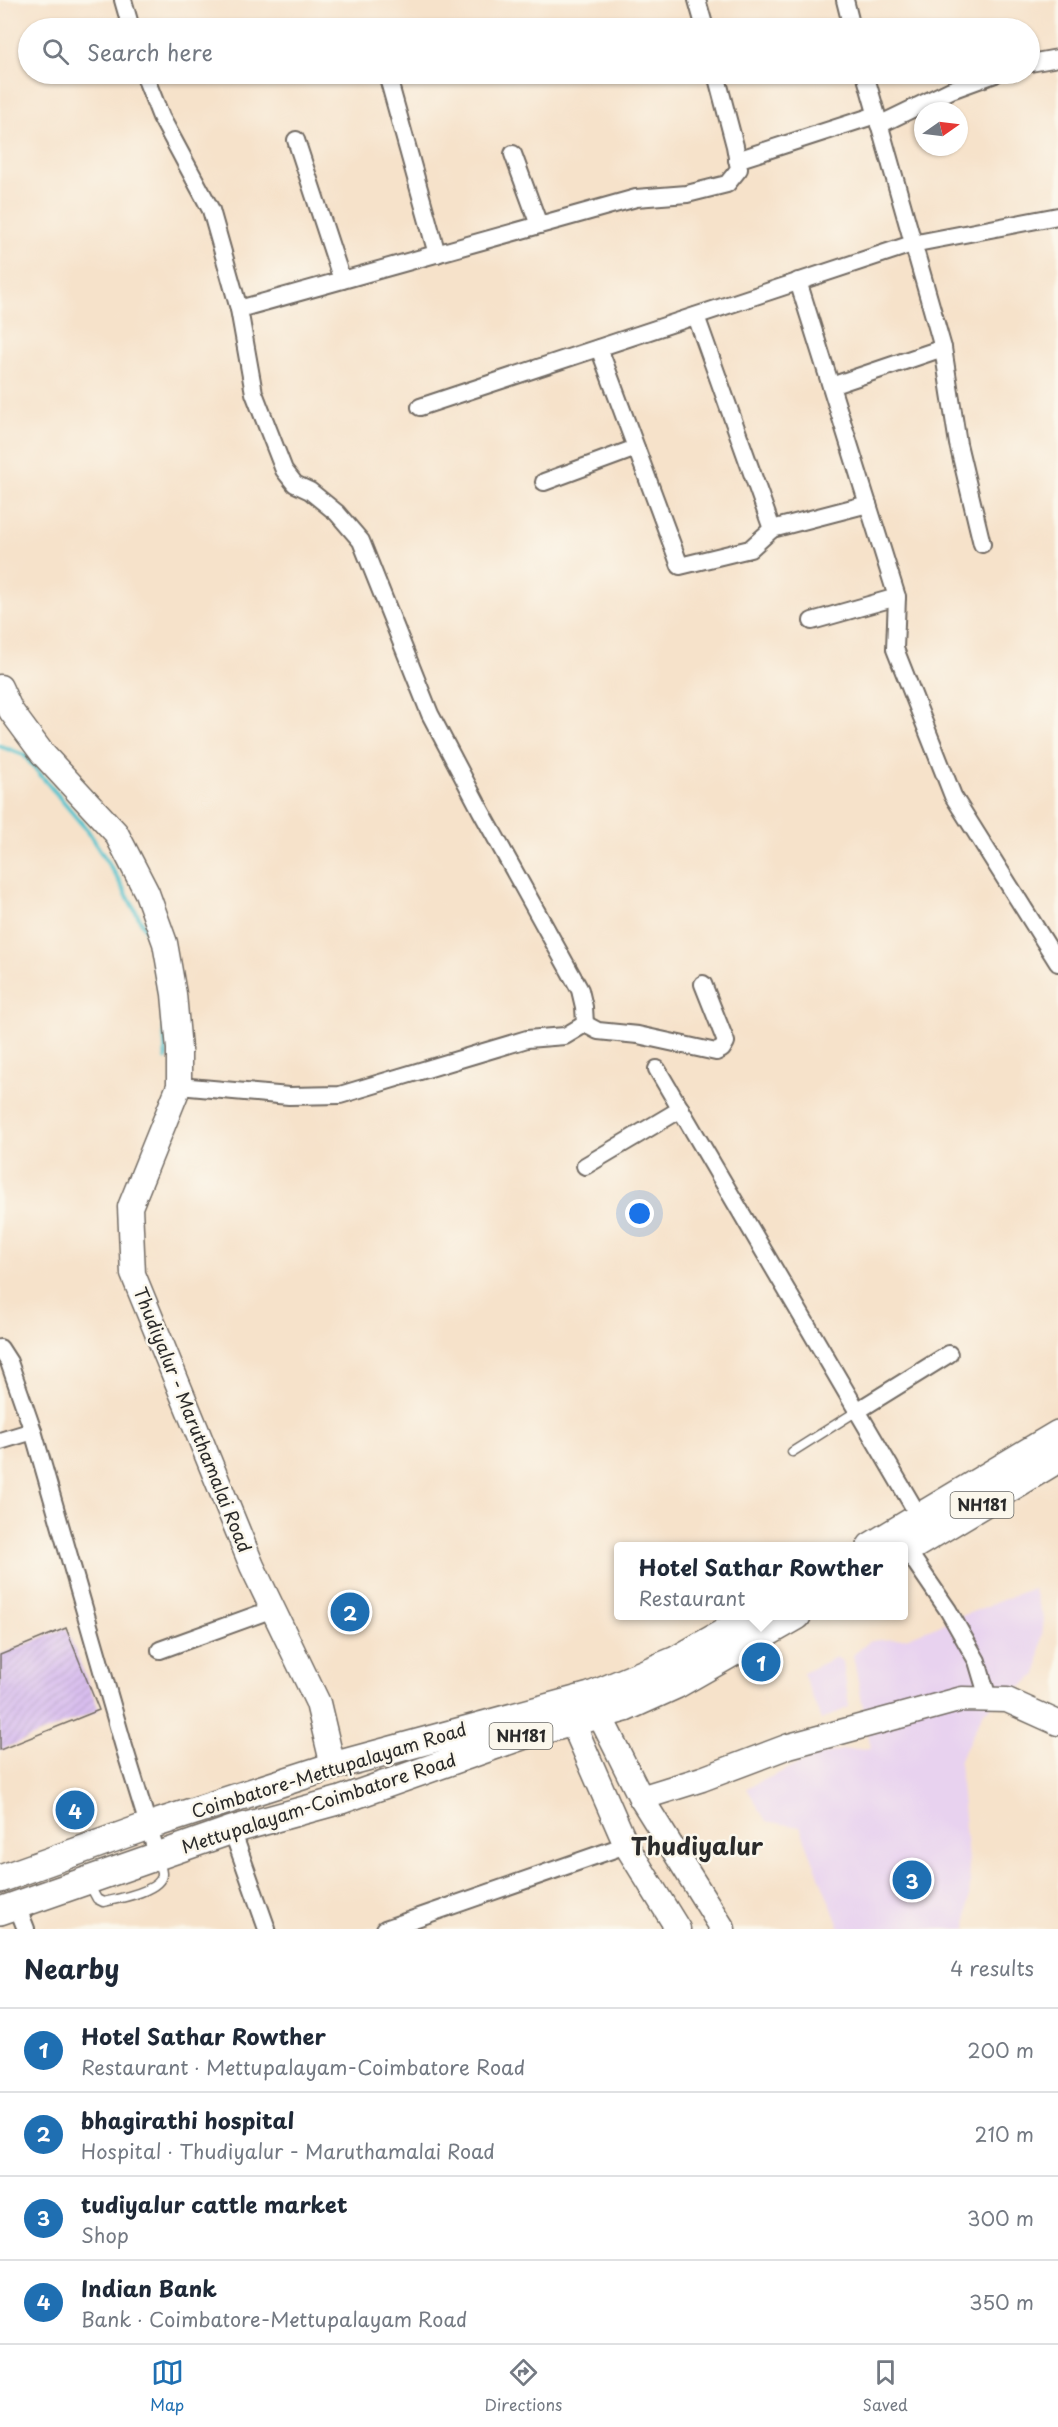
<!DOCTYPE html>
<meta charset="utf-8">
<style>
body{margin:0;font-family:"Playpen Sans",sans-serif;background:#f2f2f3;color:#1f2937}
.compass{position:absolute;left:914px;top:102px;width:54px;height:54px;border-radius:50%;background:#fff;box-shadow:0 2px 4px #0004;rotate:76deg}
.you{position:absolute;left:640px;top:1214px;width:21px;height:21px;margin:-15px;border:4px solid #fff;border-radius:50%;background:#1a73e8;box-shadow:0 0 0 9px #1a73e833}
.badge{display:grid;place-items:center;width:39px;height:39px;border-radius:50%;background:#1f6fb2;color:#fff;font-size:20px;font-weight:700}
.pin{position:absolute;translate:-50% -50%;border:3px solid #fff;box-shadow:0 2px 6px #0006}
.popup{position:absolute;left:614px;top:1542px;width:294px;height:78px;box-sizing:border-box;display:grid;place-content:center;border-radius:6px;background:#fff;filter:drop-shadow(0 2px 4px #0005);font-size:20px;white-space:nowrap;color:#747a83}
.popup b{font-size:22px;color:#1f2937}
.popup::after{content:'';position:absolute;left:50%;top:100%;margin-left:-12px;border:12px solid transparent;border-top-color:#fff}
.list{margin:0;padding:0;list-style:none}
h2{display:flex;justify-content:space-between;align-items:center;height:78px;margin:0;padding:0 24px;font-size:26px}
h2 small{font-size:20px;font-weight:400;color:#747a83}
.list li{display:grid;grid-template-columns:39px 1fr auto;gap:18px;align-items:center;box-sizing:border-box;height:84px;padding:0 24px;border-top:2px solid #e0e1e3}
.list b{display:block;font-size:22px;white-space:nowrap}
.list p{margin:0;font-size:20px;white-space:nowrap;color:#747a83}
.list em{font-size:20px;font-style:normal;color:#747a83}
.icon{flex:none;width:33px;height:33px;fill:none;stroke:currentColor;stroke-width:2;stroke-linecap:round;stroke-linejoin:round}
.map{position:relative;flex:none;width:1058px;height:1929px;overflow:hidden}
.search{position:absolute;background:#fff;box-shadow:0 2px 4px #0004;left:18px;right:18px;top:18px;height:66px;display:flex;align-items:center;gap:15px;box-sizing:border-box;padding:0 21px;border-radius:33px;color:#747a83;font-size:22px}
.sheet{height:414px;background:#fff}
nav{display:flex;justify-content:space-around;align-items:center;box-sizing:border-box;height:84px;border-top:2px solid #e0e1e3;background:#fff;font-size:16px;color:#747a83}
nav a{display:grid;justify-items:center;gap:3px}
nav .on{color:#1f6fb2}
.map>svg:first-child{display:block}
.built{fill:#e8d2ef}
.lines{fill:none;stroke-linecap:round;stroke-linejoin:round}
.stream{stroke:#56c3ce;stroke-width:4.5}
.building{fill:url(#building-hatch)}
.service-casing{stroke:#726b63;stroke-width:11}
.minor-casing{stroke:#726b63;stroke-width:20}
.secondary-casing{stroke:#726b63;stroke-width:27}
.trunk-casing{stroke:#726b63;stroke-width:30}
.service{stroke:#fff;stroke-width:8}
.minor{stroke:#fff;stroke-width:16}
.secondary{stroke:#fff;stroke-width:24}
.trunk{stroke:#fff;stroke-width:27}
.labels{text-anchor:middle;stroke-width:5;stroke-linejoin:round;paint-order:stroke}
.shield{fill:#fbf7ec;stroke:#696865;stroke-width:1.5}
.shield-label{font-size:16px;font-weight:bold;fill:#2b2b2b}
.street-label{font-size:18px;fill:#2b2b2b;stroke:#fbf7ec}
.district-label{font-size:24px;font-weight:bold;fill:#2b2b2b;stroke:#fbf7ec}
</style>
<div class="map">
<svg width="1058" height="1929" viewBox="0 0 1058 1929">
<defs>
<pattern id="building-hatch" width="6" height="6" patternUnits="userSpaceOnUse" patternTransform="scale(1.5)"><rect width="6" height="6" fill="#d3b5ee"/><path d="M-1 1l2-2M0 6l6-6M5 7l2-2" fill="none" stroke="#b59ccc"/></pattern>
</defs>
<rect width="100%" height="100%" fill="#fbf7ec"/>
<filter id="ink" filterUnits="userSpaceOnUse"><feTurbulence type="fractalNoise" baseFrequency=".0167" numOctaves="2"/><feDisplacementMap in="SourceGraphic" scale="12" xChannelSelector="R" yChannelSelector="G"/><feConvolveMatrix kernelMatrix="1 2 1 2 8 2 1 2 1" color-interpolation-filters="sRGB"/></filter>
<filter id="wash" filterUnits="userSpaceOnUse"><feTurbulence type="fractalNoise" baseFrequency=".008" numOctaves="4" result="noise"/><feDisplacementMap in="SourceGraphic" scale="24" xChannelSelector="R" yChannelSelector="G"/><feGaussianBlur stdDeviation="1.35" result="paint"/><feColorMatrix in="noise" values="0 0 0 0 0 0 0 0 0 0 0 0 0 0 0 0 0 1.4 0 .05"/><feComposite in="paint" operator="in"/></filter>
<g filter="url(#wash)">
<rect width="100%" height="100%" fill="#f6e2ca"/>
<g class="built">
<path d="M1033,1588L1044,1619L1037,1675L984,1711L959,1762L970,1883L967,1929H840L800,1827L766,1821L747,1788L816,1756L842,1750L871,1748L853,1655L870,1641L906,1638Z"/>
<path d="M836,1657L843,1662L849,1707L821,1720L803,1673Z"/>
</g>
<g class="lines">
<path class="stream" d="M0,746L24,755L87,830L118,879L149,936L163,1007L166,1058"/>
</g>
<g id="blocks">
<path class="building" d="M66,1628L99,1710L0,1750V1655Z"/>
</g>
</g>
<g filter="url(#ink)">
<use href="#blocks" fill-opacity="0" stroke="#726b63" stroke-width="1.5"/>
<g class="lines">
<defs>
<g id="service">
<path d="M792,1452L857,1411"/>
<path d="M89,1884L97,1899L103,1902C117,1899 162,1891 162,1874C162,1870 160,1864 159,1860"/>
</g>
<g id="minor">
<path d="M123,0L131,28"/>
<path d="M697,0L705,28"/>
<path d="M845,0L852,28"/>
<path d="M1030,63L1058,58"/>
<path d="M144,74L161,117L211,210L239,309L254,393L284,470L295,484L310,491L337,513L361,541L430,714L481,811L580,990L584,1007L585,1024L565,1036L527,1039L340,1095L289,1096L179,1086"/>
<path d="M387,74L437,254"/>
<path d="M865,74L943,348L958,444L982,544"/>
<path d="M879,125L951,90L995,74"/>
<path d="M296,140L342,280"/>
<path d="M513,154L539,225"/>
<path d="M737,160L876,115"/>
<path d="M798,281L897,597L812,621"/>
<path d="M239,309L636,198L687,194L727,184L739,169L735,146L716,74"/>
<path d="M696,316L772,529L868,504"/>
<path d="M599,348L680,566L750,549L772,529"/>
<path d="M831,386L943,348"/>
<path d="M420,407L912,244L1058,216"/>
<path d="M544,482L636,448"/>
<path d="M897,597L895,649L953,796L1058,963"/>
<path d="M585,1024L598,1031L638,1035L716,1052L722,1049L726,1042L703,984"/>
<path d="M657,1069L920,1518"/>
<path d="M585,1166L681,1109"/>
<path d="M0,1348L9,1362L33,1431L124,1747L158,1857"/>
<path d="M857,1411L949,1354"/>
<path d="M0,1441L33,1431"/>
<path d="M907,1550L948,1610L977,1661L988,1698"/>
<path d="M160,1650L273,1609"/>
<path d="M232,1830L267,1929"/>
<path d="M17,1906L26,1929"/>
<path d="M385,1929L626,1845"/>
</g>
<g id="secondary">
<path d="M0,687L11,711L42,753L116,833L147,893L165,943L174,994L179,1049V1086L130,1207L133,1274L252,1566L318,1703L333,1766"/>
<path d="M591,1698L641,1798L723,1929"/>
<path d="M565,1705L626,1845L678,1929"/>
<path d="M641,1798L702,1779L789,1746L962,1699L1007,1700L1058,1723"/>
</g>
<g id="trunk">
<path d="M871,1546L1058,1434"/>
<path d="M903,1552L1058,1459"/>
<path d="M0,1879L148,1826L333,1766L590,1696L676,1660L753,1616"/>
<path d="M0,1911L232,1830L341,1800L522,1736L625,1708L676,1685L797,1616"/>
</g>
</defs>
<use href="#service" class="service-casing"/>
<use href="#minor" class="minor-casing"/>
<use href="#secondary" class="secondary-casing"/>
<use href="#trunk" class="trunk-casing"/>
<use href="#service" class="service"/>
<use href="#minor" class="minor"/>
<use href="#secondary" class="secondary"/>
<use href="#trunk" class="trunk"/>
</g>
</g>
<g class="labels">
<g class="shield">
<rect x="950.5" y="1492" width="63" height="26" rx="4.5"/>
<rect x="489.5" y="1723" width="63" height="26" rx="4.5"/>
</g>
<g class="shield-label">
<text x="982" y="1511">NH181</text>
<text x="521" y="1742">NH181</text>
</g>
<g class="street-label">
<text transform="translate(192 1420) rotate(68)" y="6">Thudiyalur - Maruthamalai Road</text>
<text transform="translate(329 1771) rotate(-17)" y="6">Coimbatore-Mettupalayam Road</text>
<text transform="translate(319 1804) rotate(-18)" y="6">Mettupalayam-Coimbatore Road</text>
</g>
<g class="district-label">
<text x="697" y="1855">Thudiyalur</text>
</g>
</g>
</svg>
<svg class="compass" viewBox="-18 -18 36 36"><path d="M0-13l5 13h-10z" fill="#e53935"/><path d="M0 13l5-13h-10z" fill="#747a83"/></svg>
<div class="you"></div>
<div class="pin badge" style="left:761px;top:1662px">1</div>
<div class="popup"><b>Hotel Sathar Rowther</b>Restaurant</div>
<div class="pin badge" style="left:350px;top:1612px">2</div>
<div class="pin badge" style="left:912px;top:1880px">3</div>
<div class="pin badge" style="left:75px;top:1810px">4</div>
<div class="search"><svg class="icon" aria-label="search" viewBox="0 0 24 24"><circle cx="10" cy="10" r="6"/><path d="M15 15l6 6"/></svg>Search here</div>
</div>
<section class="sheet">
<h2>Nearby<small>4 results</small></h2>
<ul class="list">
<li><span class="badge">1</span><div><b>Hotel Sathar Rowther</b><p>Restaurant · Mettupalayam-Coimbatore Road</p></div><em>200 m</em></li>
<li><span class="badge">2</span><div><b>bhagirathi hospital</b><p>Hospital · Thudiyalur - Maruthamalai Road</p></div><em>210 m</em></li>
<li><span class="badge">3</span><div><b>tudiyalur cattle market</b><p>Shop</p></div><em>300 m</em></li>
<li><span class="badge">4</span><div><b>Indian Bank</b><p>Bank · Coimbatore-Mettupalayam Road</p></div><em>350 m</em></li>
</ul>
</section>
<nav>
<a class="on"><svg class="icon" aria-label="map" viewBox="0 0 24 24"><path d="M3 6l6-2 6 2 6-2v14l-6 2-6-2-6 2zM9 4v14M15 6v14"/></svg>Map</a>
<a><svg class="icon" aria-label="directions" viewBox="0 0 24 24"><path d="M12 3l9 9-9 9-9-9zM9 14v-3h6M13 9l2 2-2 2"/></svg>Directions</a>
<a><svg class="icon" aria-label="saved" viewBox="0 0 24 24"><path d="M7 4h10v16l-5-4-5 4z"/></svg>Saved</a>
</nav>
